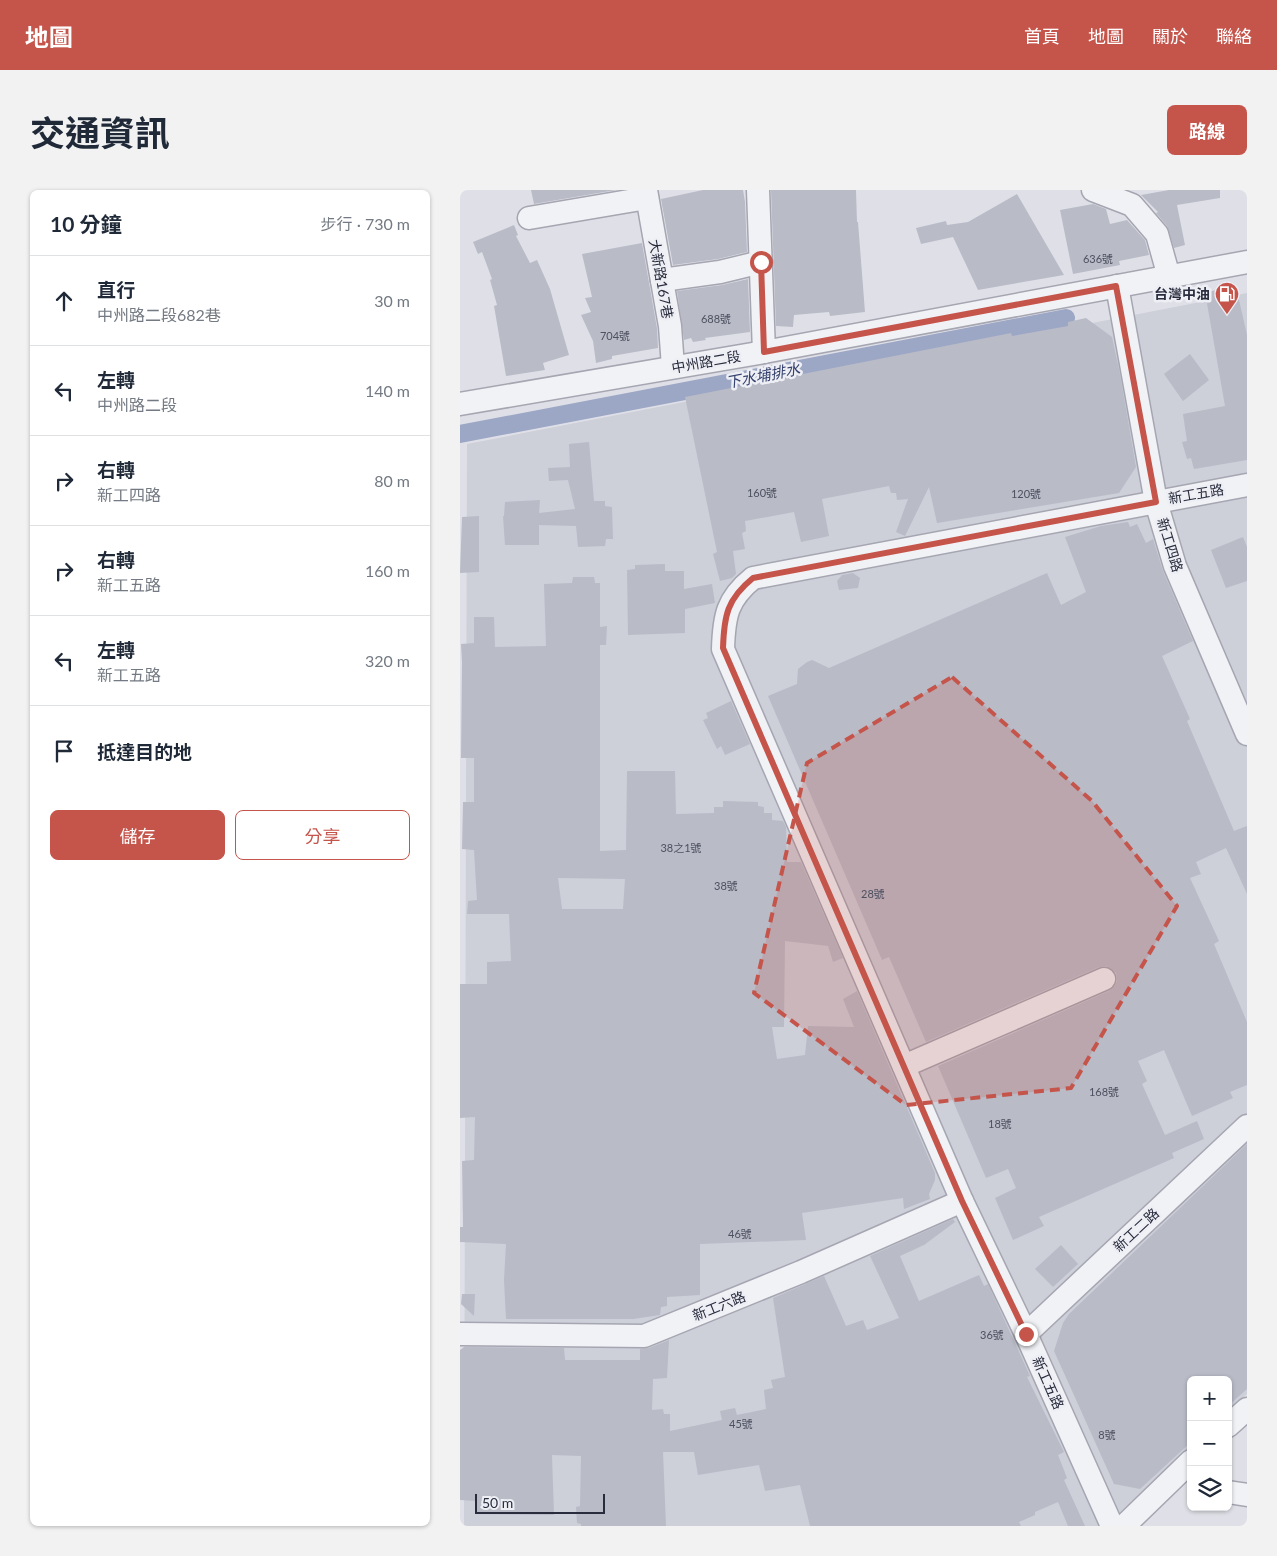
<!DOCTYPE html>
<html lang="zh-TW">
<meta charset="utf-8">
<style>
body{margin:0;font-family:Lato,"Noto Sans TC",sans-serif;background:#f2f2f3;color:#1f2937}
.controls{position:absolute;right:15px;bottom:15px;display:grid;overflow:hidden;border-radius:8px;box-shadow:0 1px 4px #0004}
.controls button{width:45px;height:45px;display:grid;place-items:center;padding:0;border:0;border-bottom:1px solid #e0e1e3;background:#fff;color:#1f2937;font:25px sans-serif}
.scale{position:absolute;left:15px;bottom:12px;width:130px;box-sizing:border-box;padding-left:5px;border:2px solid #292c3d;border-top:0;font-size:14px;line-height:18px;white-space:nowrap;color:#292c3d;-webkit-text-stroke:4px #eeeff5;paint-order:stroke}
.stop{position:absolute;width:15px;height:15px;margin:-11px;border:4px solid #c5554b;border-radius:50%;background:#fff}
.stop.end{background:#c5554b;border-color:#fff;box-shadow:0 1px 5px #0008}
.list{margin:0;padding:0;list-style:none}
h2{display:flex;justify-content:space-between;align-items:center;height:65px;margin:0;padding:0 20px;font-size:21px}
h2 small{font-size:16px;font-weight:400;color:#747a83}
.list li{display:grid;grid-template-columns:32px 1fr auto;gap:15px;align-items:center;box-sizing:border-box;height:90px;padding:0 20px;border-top:1px solid #e0e1e3}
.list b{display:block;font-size:19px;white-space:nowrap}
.list p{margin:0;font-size:16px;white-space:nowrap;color:#747a83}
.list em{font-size:16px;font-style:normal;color:#747a83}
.actions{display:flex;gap:10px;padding:15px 20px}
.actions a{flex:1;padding:11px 0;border:1px solid #c5554b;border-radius:8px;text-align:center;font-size:18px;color:#c5554b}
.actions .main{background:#c5554b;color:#fff}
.icon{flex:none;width:28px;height:28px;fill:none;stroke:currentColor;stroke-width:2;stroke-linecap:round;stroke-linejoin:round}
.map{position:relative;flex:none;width:787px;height:1336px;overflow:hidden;border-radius:8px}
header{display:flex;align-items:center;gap:30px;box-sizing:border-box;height:70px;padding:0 25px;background:#c5554b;color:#fff}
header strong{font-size:24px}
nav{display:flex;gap:28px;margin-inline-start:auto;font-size:18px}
.intro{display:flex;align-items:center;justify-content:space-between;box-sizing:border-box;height:120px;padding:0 30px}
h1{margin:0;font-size:35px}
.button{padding:12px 22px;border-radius:8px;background:#c5554b;color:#fff;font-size:18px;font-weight:700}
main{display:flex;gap:30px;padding:0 30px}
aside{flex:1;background:#fff;border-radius:8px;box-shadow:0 1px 4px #0004}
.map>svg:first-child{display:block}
.built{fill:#cdcfd9}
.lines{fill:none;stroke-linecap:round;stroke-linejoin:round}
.canal{stroke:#9ca6c5;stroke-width:18}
.building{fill:#b9bbc7;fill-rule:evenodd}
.minor-casing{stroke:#a5a6b1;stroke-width:25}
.minor{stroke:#f1f2f6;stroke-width:22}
.route{stroke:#c5554b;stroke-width:6}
.marked{fill:#c5554b;fill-opacity:0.2;stroke:#c5554b;stroke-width:4;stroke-dasharray:10 6;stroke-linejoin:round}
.labels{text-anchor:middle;stroke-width:5;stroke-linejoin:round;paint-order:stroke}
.number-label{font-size:11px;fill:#4d5060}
.street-label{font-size:14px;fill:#292c3d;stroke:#eeeff5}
.poi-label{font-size:14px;font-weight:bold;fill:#292c3d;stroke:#eeeff5;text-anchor:end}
.water-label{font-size:15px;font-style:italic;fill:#36426e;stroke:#eeeff5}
</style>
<header>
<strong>地圖</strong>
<nav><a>首頁</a><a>地圖</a><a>關於</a><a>聯絡</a></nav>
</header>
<div class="intro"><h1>交通資訊</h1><a class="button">路線</a></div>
<main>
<aside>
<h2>10 分鐘<small>步行 · 730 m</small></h2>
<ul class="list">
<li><svg class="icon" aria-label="ahead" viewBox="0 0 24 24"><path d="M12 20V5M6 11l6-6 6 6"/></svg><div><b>直行</b><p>中州路二段682巷</p></div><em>30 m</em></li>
<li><svg class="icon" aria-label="left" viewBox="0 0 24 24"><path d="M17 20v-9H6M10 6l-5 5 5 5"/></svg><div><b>左轉</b><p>中州路二段</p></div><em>140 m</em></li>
<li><svg class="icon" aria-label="right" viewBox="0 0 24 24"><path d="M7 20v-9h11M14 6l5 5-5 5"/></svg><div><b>右轉</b><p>新工四路</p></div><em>80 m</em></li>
<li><svg class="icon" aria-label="right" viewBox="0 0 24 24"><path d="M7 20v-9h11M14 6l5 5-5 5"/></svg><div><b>右轉</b><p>新工五路</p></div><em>160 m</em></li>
<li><svg class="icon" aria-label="left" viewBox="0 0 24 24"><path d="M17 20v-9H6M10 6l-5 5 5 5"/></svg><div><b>左轉</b><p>新工五路</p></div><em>320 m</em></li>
<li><svg class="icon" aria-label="arrive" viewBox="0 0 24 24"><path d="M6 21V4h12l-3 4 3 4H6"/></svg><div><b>抵達目的地</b></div></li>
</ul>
<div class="actions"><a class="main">儲存</a><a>分享</a></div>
</aside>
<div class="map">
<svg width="787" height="1336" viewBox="0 0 787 1336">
<rect width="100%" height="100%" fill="#dfe0e7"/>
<path class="built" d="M787,103V1204L768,1221V1190H731V1256L646,1336H4L7,254Z"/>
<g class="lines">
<path class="canal" d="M0,244L606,128"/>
</g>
<g class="building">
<path d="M71,0H156L74,14Z"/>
<path d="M243,0H283L285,12L287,62L258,69L213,75L201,9Z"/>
<path d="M311,0H396L397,32H398L405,122L370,126L369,122L334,125L333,137L316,136Z"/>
<path d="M709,0H760V8L717,15L725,55L714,58L707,36L696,23L698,22L681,5Z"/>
<path d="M557,4L604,85L518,100L493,47L461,54L456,38L486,31L487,35L508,32Z"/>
<path d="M633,14L646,19L650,34L667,30L685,50L689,65L659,71L660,75L613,84L600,20Z"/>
<path d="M54,35L58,45L56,46L70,73L77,70L90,99L109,165L83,173L85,180L46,186L34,116L37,115L30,90L32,89L22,62L18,64L13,52Z"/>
<path d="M182,53L197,138L198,158L152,166V169L136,173L133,151L121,125L131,122L125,108L132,107L122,64Z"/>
<path d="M288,89L290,142L245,148L246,150L233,152L231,148L224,150L217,101L262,95Z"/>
<path d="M776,97L787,145V270L734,279L731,268L727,269L722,252L727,251L723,224L765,216L745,102Z"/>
<path d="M626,128L652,147L660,184L676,277L659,303L477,333L469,297L445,346L436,342L448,309L437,310L436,303H431L429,296L362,309L369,346L341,352L334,322L285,331L286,341L282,343L285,359L273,361L276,384L272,388L260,391L253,364L257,362L225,207L551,143L552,146L608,136V132Z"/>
<path d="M730,164L749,190L723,211L704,184Z"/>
<path d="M129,252L134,311H145V316L152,317L153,349H146L145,356L118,357L116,336L79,335V355H45L43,326H44L45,312L80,310L79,323L115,319L108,290L89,291L88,278L110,277L109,254Z"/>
<path d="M19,326V382L0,383L2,327Z"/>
<path d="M668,332L670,337L677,334L686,353L693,349L703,381L733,451L702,466L730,529L727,531L774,641L787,636V704L766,658L736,672L741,684L730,688L759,751L754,754L787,832V895L770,902L773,908L732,926L704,860L678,871L687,891L682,894L705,945L737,931L744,949L712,963L714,968L579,1027L584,1036L553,1050L535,1008L556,998L548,979L526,988L478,876L649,801L654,797L657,791L656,783L652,779L646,776L639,777L466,852L429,767L422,770L308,506L337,494L338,479L347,472L352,470L369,478L587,383L601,415L626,402L605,347L641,336Z"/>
<path d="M783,347L787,357V391L766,398L751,360Z"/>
<path d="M205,374V381H224V399L252,394L255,413L225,419V443L168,445L167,380L175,379V375Z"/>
<path d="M393,383L400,388L398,398L379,400L377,391L382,385Z"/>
<path d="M113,387H134L135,393H140V437L147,436L146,455H140V661L166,660L167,581H215L216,624L254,623V617H263V611L298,612V616L304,617V623H312V630L323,631L326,637L327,672H341L383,768L373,772L368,756L325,751L324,837H312L317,869L345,865L348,836L394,837L383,809L397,801L475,983V990L469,1004L470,1009L444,1019L443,1008L342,1023L346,1050L240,1054V1105L207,1107V1116L201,1117L200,1125L173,1129H46L44,1090L46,1054L0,1052V1037H3L2,971L14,970L15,927L0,928V794H27V772L51,771L49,724H7L8,711L17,710L14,660L2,659L3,612H14V568H1L2,472L1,454L14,453V427H34L35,457L86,456L84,394L112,393ZM98,688L165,689L163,719H102Z"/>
<path d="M271,511L290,554L265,565L261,556L257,559L243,530L248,528L246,523Z"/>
<path d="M787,954V1199L768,1216V1190H731V1252L680,1299L654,1294L594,1161L603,1133L609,1124Z"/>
<path d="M493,1029L495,1032L464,1055L440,1066L459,1111L519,1085L524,1096L528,1094L570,1186L567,1187L604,1262L598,1265L607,1288L604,1290L625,1336H608L598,1312L575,1322V1325L559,1332L561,1336H350L340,1295L305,1301L299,1275L238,1285L234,1262H203L206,1336H121V1334L117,1333L116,1317L120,1316L121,1266L92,1265L94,1325L16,1324V1311L0,1310V1160L4,1157L104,1158L105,1170H180V1159L189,1158L209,1150L207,1188L193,1189L192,1220L203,1219L204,1224H210V1241L262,1230L260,1221L275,1218L277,1225L306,1219L304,1200L313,1198L311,1190L325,1187L313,1108L364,1086L386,1136L403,1130L407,1140L439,1128L410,1066Z"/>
<path d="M601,1055L618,1074L593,1097L575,1079Z"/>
<path d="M2,1104H15L14,1126L1,1114Z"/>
</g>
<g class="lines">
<defs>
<g id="minor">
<path d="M186,0L210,136L213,177"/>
<path d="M298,0L304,162"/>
<path d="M633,0L672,15L697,44L709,87"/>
<path d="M69,28L187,8"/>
<path d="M202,90L260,82L301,72"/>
<path d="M657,96L696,312L715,376L787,544"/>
<path d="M0,214L304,162L787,72"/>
<path d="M444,876L644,789"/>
<path d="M0,1144L184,1146L341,1082L502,1011"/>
<path d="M566,1144L787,936"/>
<path d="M768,1236L787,1219"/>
<path d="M768,1302L787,1305"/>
<path d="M652,1336L566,1144L502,1011L263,459C264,426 267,409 293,388L787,295"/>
<path d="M664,1336L731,1271"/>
</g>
</defs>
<use href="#minor" class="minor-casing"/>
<use href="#minor" class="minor"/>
</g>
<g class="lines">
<path class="route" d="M301,72L304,162L656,96L696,312L293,388C267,409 264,426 263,458L502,1011L566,1144"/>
</g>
<path class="marked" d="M492,487L632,611L717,716L611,898L446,915L294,803L347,573Z"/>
<defs>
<symbol id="fuel-pin" viewBox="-11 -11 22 30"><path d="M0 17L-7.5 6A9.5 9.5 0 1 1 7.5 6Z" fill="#c5554b" stroke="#eeeff5"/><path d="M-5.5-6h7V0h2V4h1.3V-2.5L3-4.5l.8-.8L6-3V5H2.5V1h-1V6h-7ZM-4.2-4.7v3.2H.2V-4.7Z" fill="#fff"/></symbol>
</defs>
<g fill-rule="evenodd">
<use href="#fuel-pin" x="753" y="90" width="28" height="38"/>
</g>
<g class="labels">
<g class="number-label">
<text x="638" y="73">636號</text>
<text x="256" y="133">688號</text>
<text x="155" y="150">704號</text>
<text x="302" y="307">160號</text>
<text x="566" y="308">120號</text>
<text x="221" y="662">38之1號</text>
<text x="266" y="700">38號</text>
<text x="413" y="708">28號</text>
<text x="644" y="906">168號</text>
<text x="540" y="938">18號</text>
<text x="280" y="1048">46號</text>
<text x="532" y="1149">36號</text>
<text x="281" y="1238">45號</text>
<text x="647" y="1249">8號</text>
</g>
<g class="street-label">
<text transform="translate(201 89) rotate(80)" y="5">大新路167巷</text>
<text transform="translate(246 172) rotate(-10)" y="5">中州路二段</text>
<text transform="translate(736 304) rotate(-10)" y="5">新工五路</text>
<text transform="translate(710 355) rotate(73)" y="5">新工四路</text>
<text transform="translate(676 1040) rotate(-43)" y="5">新工二路</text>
<text transform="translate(259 1116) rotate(-22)" y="5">新工六路</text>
<text transform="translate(588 1193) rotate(66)" y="5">新工五路</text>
</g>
<g class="poi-label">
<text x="750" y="109">台灣中油</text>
</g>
<g class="water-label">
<text transform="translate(303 186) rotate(-11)" y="5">下水埔排水</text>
</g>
</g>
</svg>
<div class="controls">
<button>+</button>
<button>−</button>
<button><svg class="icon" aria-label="layers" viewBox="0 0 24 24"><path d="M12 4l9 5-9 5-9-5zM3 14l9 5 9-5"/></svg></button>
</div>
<div class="scale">50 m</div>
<div class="stop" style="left:301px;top:72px"></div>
<div class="stop end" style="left:566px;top:1144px"></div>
</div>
</main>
